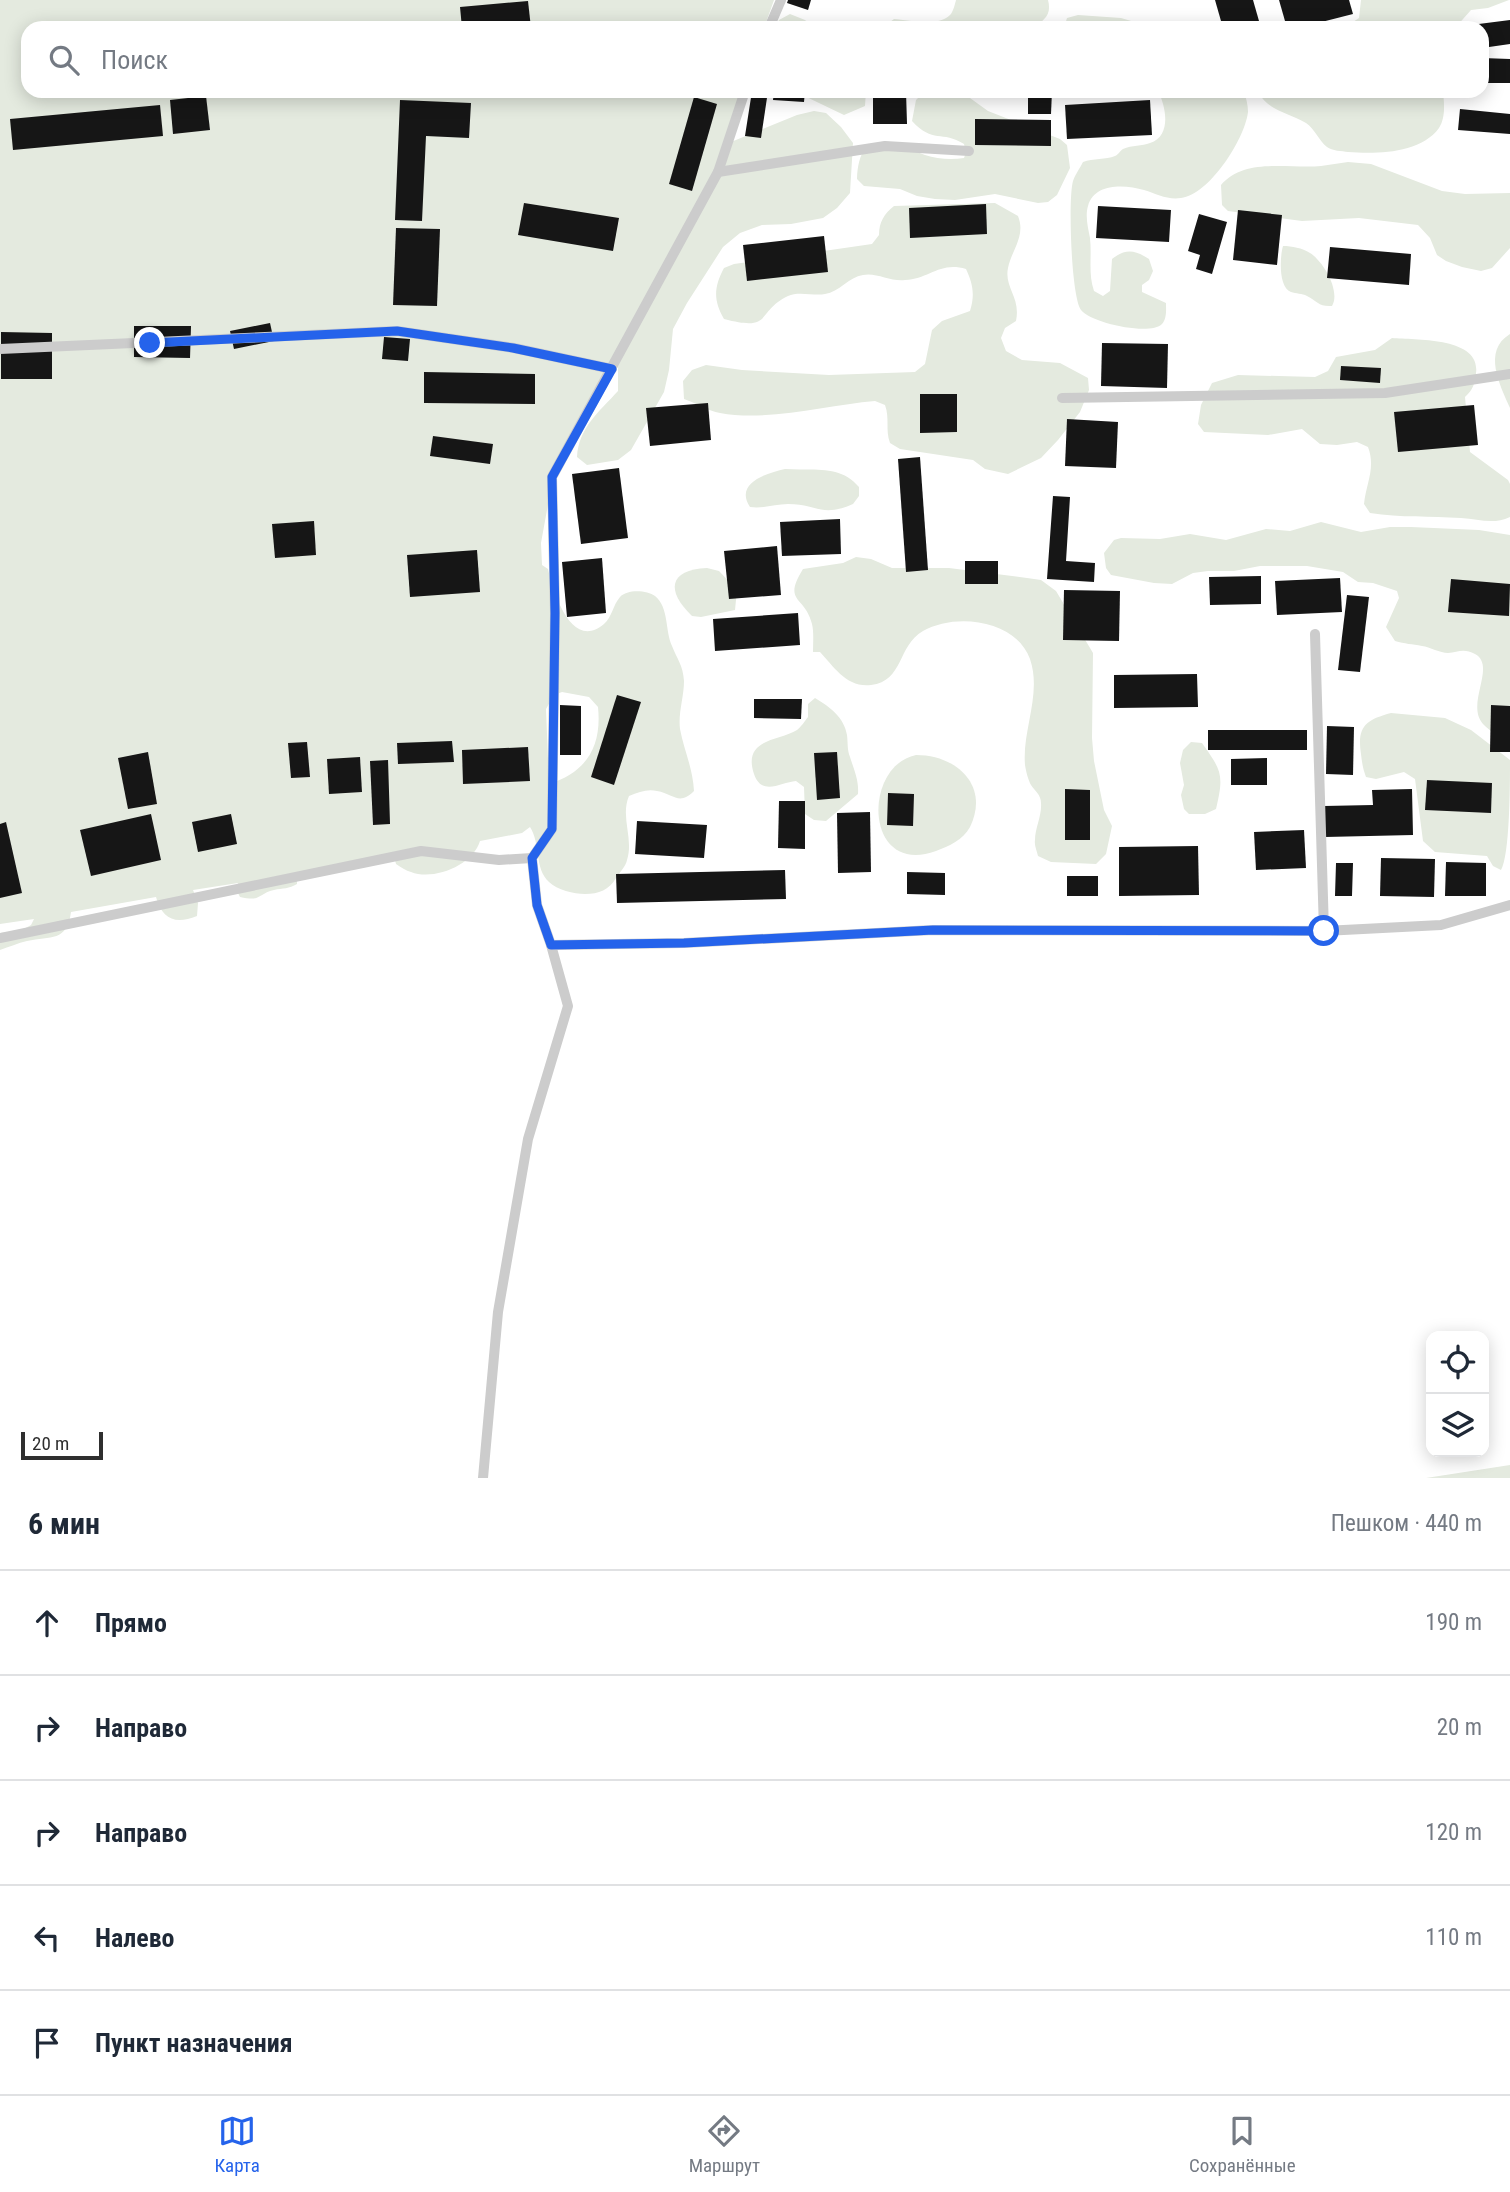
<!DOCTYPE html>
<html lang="ru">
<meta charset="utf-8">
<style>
body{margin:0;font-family:"Roboto Condensed",sans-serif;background:#f2f2f3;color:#1f2937}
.controls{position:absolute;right:21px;bottom:21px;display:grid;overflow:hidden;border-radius:14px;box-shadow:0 4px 18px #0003}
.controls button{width:63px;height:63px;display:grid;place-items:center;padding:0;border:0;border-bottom:2px solid #e0e1e3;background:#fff;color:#1f2937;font:35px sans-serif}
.scale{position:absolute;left:21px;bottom:18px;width:82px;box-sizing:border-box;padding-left:7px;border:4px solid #2f2f2f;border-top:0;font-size:19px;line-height:24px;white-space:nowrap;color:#2f2f2f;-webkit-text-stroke:5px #fff;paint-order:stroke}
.stop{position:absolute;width:21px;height:21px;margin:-16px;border:5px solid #2563eb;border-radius:50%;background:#fff}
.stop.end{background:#2563eb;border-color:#fff;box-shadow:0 2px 7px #0008}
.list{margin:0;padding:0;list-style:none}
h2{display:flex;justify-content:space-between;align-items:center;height:91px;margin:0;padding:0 28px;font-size:30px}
h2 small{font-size:23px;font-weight:400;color:#747a83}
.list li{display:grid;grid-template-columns:46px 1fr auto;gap:21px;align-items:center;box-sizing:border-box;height:105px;padding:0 28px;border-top:2px solid #e0e1e3}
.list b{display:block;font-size:26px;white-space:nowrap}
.list em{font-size:23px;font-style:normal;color:#747a83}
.icon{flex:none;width:38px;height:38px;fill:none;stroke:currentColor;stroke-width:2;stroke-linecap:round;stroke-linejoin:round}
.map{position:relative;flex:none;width:1510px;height:1478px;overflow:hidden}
.search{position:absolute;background:#fff;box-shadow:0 4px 18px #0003;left:21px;right:21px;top:21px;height:77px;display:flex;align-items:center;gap:18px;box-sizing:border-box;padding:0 24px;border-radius:21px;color:#747a83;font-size:26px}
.sheet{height:616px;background:#fff}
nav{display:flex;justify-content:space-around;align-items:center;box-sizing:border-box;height:98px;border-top:2px solid #e0e1e3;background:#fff;font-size:19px;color:#747a83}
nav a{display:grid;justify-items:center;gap:4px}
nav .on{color:#2563eb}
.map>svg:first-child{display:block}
.green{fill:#e4eadf;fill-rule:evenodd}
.building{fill:#161616}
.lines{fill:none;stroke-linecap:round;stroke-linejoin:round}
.lane{stroke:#ccc;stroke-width:10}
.route{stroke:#2563eb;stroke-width:9}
</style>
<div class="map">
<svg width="1510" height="1478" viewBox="0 0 1510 1478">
<rect width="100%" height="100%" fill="#fff"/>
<g class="green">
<path d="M0,0H774L764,28H28V91H742L731,142L797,115L814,111L826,113L841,127L853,143L850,193L837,208L823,218L791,224L762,225L740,233L723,247L687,303L673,329L669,370L664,392L631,450L618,460L587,465L577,457C579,427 599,412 618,391V368L610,362L555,466L541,543L542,565L548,569C553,591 571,652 604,624C612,617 613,605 620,597C627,589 647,590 655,596C669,607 665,631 672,646C677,659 683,665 684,681C684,697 678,713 680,729C684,750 693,769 694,791C679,806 674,794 657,791C647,789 639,792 629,796C620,817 634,838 627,860C626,866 620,872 616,878C609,890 599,894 585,894C574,894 557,890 549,882C534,868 541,844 530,827L522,833L480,841C473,865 434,881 411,872C406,871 401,867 396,864L394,856L297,879V884C289,889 283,888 274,890C257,894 262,902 240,897L236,889L238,883L193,890L198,903L197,916C175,925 162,919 156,897L71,912C67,942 51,936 27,941C18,943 9,947 0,950V933L22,930L31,925L34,919L0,924ZM562,692L589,697L598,707C602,746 587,772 549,784L546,709L554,695Z"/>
<path d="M956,0H1048C1052,15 1044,20 1033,28H882L894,19C909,20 939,27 950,15C953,12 955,4 956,0Z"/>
<path d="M1361,0H1509L1488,8L1471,10L1455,28H1344L1359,18Z"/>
<path d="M790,14L805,20L814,28H774L779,20Z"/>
<path d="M1078,15L1121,18L1155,28H1064L1067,18Z"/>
<path d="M794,91H866L865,106L844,115Z"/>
<path d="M925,91L963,93L988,111L1060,139L1067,145L1070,168L1057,195L1048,202L1038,203L995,194L955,200L935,199L917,196L900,189L864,186L857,179C859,126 891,143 925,155C937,159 951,160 964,158L966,152L964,144C942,130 933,144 912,121L916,100Z"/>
<path d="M1158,91H1244C1246,98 1248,105 1248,112C1245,139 1209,195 1181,198C1167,200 1157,194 1144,190C1126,185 1095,182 1088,206C1085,216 1088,228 1090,238C1092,257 1088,274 1094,291L1103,296L1110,291L1112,259C1126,248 1135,250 1149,259L1153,271L1149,280L1142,285V292L1166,303C1166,310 1167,318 1162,324C1150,336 1091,323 1081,310C1071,296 1068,198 1073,181C1075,175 1080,168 1083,162C1093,158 1106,160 1115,156C1118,155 1120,151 1123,149C1132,145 1142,146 1150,143C1172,136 1166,106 1158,91Z"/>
<path d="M1258,91H1443C1444,103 1446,117 1439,128C1420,154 1376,154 1348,152C1342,151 1332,151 1327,147C1319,141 1315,129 1306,123C1288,112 1267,111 1258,91Z"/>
<path d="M1348,162L1371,164L1442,191L1465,194L1510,193V248L1492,268L1481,271L1462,267L1446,261L1437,255L1430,238L1418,225L1359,218L1302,221L1228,211L1222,205L1221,185C1245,157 1289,169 1321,166C1330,165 1339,163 1348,162Z"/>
<path d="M995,203L1018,216C1026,236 1012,249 1008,268C1004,288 1021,297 1016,321L1005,328L1001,338L1006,351L1022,360L1060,363L1088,378L1089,390L1080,412L1058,440L1041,458L1008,474L985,469L973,460L900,449L890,443C885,429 890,419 885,405L875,401C828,405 767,422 720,413C708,411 696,403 684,399L683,381L692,370L706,365L742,370L829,375L915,372L925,364L932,330L942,321L970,311C975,295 973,284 966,269C940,261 929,279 905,280C891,282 876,272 863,275C849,277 839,292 825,294C814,296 798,291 788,296C755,312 774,332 724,319C713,300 714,287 724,268L734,264L872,244L879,235C879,222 884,214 894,206Z"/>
<path d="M1283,246C1292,246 1302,248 1310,253C1323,261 1341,291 1332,306C1319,307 1317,301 1307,296C1302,293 1296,294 1291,292C1278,287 1280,256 1283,246Z"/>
<path d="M1510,334V408C1500,385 1482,351 1510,334Z"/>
<path d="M1392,338C1416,340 1481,337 1476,373C1475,383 1473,390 1465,397L1470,452L1508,480L1510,484V517C1493,525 1479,519 1461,518C1430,516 1401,518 1370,513L1364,504C1366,483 1376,468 1368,447L1357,442L1337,445L1320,444L1302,429L1268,435L1204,432L1198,424L1201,405L1212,383L1238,375L1315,377L1328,371L1336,357L1375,350Z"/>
<path d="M785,469C812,471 840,464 859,487V496L853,504C821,518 817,504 788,504C775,504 763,509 750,507C734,483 767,473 785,469Z"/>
<path d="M1321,522L1361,532L1390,527H1411L1479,530L1510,535V743C1502,737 1490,732 1483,724C1465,704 1497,666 1475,654C1464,648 1458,652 1448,653C1440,653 1430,647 1422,646C1412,644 1405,644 1395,641L1386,627L1399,598L1397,591L1373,583L1358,582L1343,572L1307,566H1260L1234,571H1208L1193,573L1172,584L1154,583L1111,575L1106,568L1104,553L1114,540L1121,538L1160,539L1190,534L1226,540L1266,529L1290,531Z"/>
<path d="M856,557L871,559L892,568H949L1027,578L1041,580L1056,591L1093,653L1092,738L1094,761L1104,810L1112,826L1106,854L1096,864L1051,862L1038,856C1037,851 1034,845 1035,840C1035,828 1042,816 1041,803C1041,795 1035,791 1031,785C1028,780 1026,771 1025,765C1022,730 1042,694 1030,659C1016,620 956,612 923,631C897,646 904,681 871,685C847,688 834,667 820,652H813C813,643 814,632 812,624C805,595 782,603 803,569L843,563Z"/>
<path d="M707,568L719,571L737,590L735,610L701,617L692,616C666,591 668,570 707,568Z"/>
<path d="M815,698C830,707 844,717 847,735C848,742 847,750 850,757C854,770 859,780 858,794L826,821L814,820L805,814L804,787L796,781C781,782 762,797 754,774C742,738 780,741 797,730C801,727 805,721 808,717V704Z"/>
<path d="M1391,713L1445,718L1471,730L1510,760C1510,783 1510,855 1501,870L1493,866L1487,856L1435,852L1423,841L1415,779L1404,772L1376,779L1366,777C1363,769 1362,763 1361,754C1357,727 1365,720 1391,713Z"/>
<path d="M1191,742L1202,743C1222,771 1224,775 1216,809L1205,814H1189L1184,809L1181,795L1184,785L1180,763L1183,750Z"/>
<path d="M916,755C957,755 990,786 970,827C963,840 949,846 936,851C864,877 862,766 916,755Z"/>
<path d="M1510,1465V1478H1426Z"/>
</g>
<g class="building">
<path d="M788,0H811L808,10L787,3Z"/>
<path d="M1215,0H1253L1261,28H1223Z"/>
<path d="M1279,0H1349L1353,14L1298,28H1287Z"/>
<path d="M528,1L531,28H462L460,7Z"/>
<path d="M1510,20V44L1482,48V28H1464L1463,26Z"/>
<path d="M1482,58L1510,59V83H1482Z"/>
<path d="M752,91H768L761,138L745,136Z"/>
<path d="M774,91H805L804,102L773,100Z"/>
<path d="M873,91H906L907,124H873Z"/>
<path d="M1028,91H1052L1051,114H1028Z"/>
<path d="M206,96L210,130L173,134L170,100Z"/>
<path d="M694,97L717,104L692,191L669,184Z"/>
<path d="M400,100L471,103L469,138L426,136L422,221L395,220Z"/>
<path d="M1150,100L1152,135L1067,139L1065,105Z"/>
<path d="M160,105L163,136L13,150L10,119Z"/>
<path d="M1460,109L1510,114V134L1458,130Z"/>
<path d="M975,119L1051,120V146L975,145Z"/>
<path d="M524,203L619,218L613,251L518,235Z"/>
<path d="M986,204L987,234L910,238L909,208Z"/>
<path d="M1098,206L1171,210L1169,242L1096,238Z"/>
<path d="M1238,210L1282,215L1277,265L1233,260Z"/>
<path d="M1199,214L1227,222L1212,274L1196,269L1200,255L1188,251Z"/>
<path d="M396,228L440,229L437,306L393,305Z"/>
<path d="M824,236L828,272L747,281L743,245Z"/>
<path d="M1330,247L1411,254L1409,285L1327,278Z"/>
<path d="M270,323L274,341L234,349L230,331Z"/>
<path d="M134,326H191L190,358L134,357Z"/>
<path d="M1,332L52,333V379H1Z"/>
<path d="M384,337L410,339L408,361L382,359Z"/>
<path d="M1102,343L1168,344L1167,388L1101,386Z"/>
<path d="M1341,366L1381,368L1380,383L1340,380Z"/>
<path d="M424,372L535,374V404L424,403Z"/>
<path d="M920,394H957V432L920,433Z"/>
<path d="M708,403L711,440L650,446L646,408Z"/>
<path d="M1474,405L1478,445L1398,452L1394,412Z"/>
<path d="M1067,419L1118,422L1116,468L1065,466Z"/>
<path d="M433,436L493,444L490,464L430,456Z"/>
<path d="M920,457L928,570L906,572L898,459Z"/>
<path d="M619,468L628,538L581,544L572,474Z"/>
<path d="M1053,496L1070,497L1066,561L1095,563L1094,582L1047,579Z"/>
<path d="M840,519L841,554L782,556L780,522Z"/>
<path d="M314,521L316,555L275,558L272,524Z"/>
<path d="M777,546L781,595L729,599L724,551Z"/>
<path d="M477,550L480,592L410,597L407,555Z"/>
<path d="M602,558L606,613L567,617L562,562Z"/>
<rect x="965" y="561" width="33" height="23"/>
<path d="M1261,576V604L1210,605L1209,577Z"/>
<path d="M1340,578L1342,612L1277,615L1275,581Z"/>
<path d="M1451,579L1510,584L1509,616L1448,612Z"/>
<path d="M1064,590L1120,591L1119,641L1063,640Z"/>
<path d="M1347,595L1369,597L1360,672L1338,670Z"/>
<path d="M798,613L800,645L715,651L713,619Z"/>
<path d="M1197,674L1198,707L1114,708V675Z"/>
<path d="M617,695L641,702L614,785L591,777Z"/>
<path d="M754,699H802L801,719L754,718Z"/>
<path d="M560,705L581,706V755H560Z"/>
<path d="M1491,705L1510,706V752H1490Z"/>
<path d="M1327,726L1354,727L1353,775L1326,774Z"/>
<rect x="1208" y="730" width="99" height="20"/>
<path d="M452,741L454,762L398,764L397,743Z"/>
<path d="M307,742L310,777L291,778L288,743Z"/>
<path d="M528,747L530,781L463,784L462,750Z"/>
<path d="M148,752L157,804L128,809L118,758Z"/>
<path d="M837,752L840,798L817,800L814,753Z"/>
<path d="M360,757L362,792L329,794L327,759Z"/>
<path d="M1267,758V785H1231V759Z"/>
<path d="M388,760L390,824L373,825L370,761Z"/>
<path d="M1427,780L1492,783L1491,813L1425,810Z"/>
<path d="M1065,789L1090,790V840H1065Z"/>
<path d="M1412,789L1413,835L1325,837L1324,806L1373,805L1372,790Z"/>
<path d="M888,793L914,794L913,826L887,825Z"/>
<path d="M779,801H805V849L778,848Z"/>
<path d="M870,812L871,872L838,873L837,813Z"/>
<path d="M151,814L161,860L91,876L80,830Z"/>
<path d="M231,814L237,844L198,852L192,822Z"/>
<path d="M637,821L707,825L704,858L635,854Z"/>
<path d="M6,822L22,893L0,898V824Z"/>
<path d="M1304,830L1306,868L1256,870L1254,832Z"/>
<path d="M1198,846L1199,895L1119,896V847Z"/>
<path d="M1381,858L1435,859L1434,897L1380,896Z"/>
<path d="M1446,862L1486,863V896H1445Z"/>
<path d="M1336,863H1353L1352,896H1335Z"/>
<path d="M785,870L786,899L617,903L616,874Z"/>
<path d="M907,872L945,873V895L907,894Z"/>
<rect x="1067" y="876" width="31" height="20"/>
</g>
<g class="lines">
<g class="lane">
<path d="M769,28L781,0"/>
<path d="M718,172L885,146L969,151"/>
<path d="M0,349L397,331L514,348L612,369"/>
<path d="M1062,398L1385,393L1510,374"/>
<path d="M1315,634L1324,931"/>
<path d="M0,938L421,851L499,860L532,858"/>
<path d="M551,945L537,905L532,858L552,829L555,613L552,477L718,172L745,91"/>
<path d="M483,1478L498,1312L528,1139L568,1006L551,945L684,943L933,930L1324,931L1441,925L1510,905"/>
</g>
</g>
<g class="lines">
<path class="route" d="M150,343L397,331L513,348L612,369L552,477L555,613L552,829L532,858L537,905L551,945L684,943L933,930L1324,931"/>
</g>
</svg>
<div class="controls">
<button><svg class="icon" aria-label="locate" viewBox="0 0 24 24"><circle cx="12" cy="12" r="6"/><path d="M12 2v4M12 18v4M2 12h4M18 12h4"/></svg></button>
<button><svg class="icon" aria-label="layers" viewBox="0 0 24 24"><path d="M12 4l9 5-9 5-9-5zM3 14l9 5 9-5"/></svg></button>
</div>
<div class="scale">20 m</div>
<div class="stop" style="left:1324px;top:931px"></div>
<div class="stop end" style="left:150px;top:343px"></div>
<div class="search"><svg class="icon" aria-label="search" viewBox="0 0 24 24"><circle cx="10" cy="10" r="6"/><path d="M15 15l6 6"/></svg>Поиск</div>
</div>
<section class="sheet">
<h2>6 мин<small>Пешком · 440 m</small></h2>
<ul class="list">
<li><svg class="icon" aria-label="ahead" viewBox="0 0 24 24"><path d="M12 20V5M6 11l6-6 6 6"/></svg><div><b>Прямо</b></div><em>190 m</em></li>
<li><svg class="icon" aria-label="right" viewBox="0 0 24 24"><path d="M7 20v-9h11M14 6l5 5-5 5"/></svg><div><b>Направо</b></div><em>20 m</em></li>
<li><svg class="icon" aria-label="right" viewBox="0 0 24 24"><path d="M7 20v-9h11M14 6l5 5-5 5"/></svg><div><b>Направо</b></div><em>120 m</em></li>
<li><svg class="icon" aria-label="left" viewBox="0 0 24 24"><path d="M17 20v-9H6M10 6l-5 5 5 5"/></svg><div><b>Налево</b></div><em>110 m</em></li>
<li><svg class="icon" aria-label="arrive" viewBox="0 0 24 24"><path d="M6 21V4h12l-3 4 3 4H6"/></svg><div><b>Пункт назначения</b></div></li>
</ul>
</section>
<nav>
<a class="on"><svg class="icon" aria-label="map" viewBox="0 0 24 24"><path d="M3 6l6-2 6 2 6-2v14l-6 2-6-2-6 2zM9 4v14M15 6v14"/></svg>Карта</a>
<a><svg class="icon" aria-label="directions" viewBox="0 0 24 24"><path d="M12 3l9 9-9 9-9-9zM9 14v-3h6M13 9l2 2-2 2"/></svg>Маршрут</a>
<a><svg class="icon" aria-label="saved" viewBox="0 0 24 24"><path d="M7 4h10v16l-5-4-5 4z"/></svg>Сохранённые</a>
</nav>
